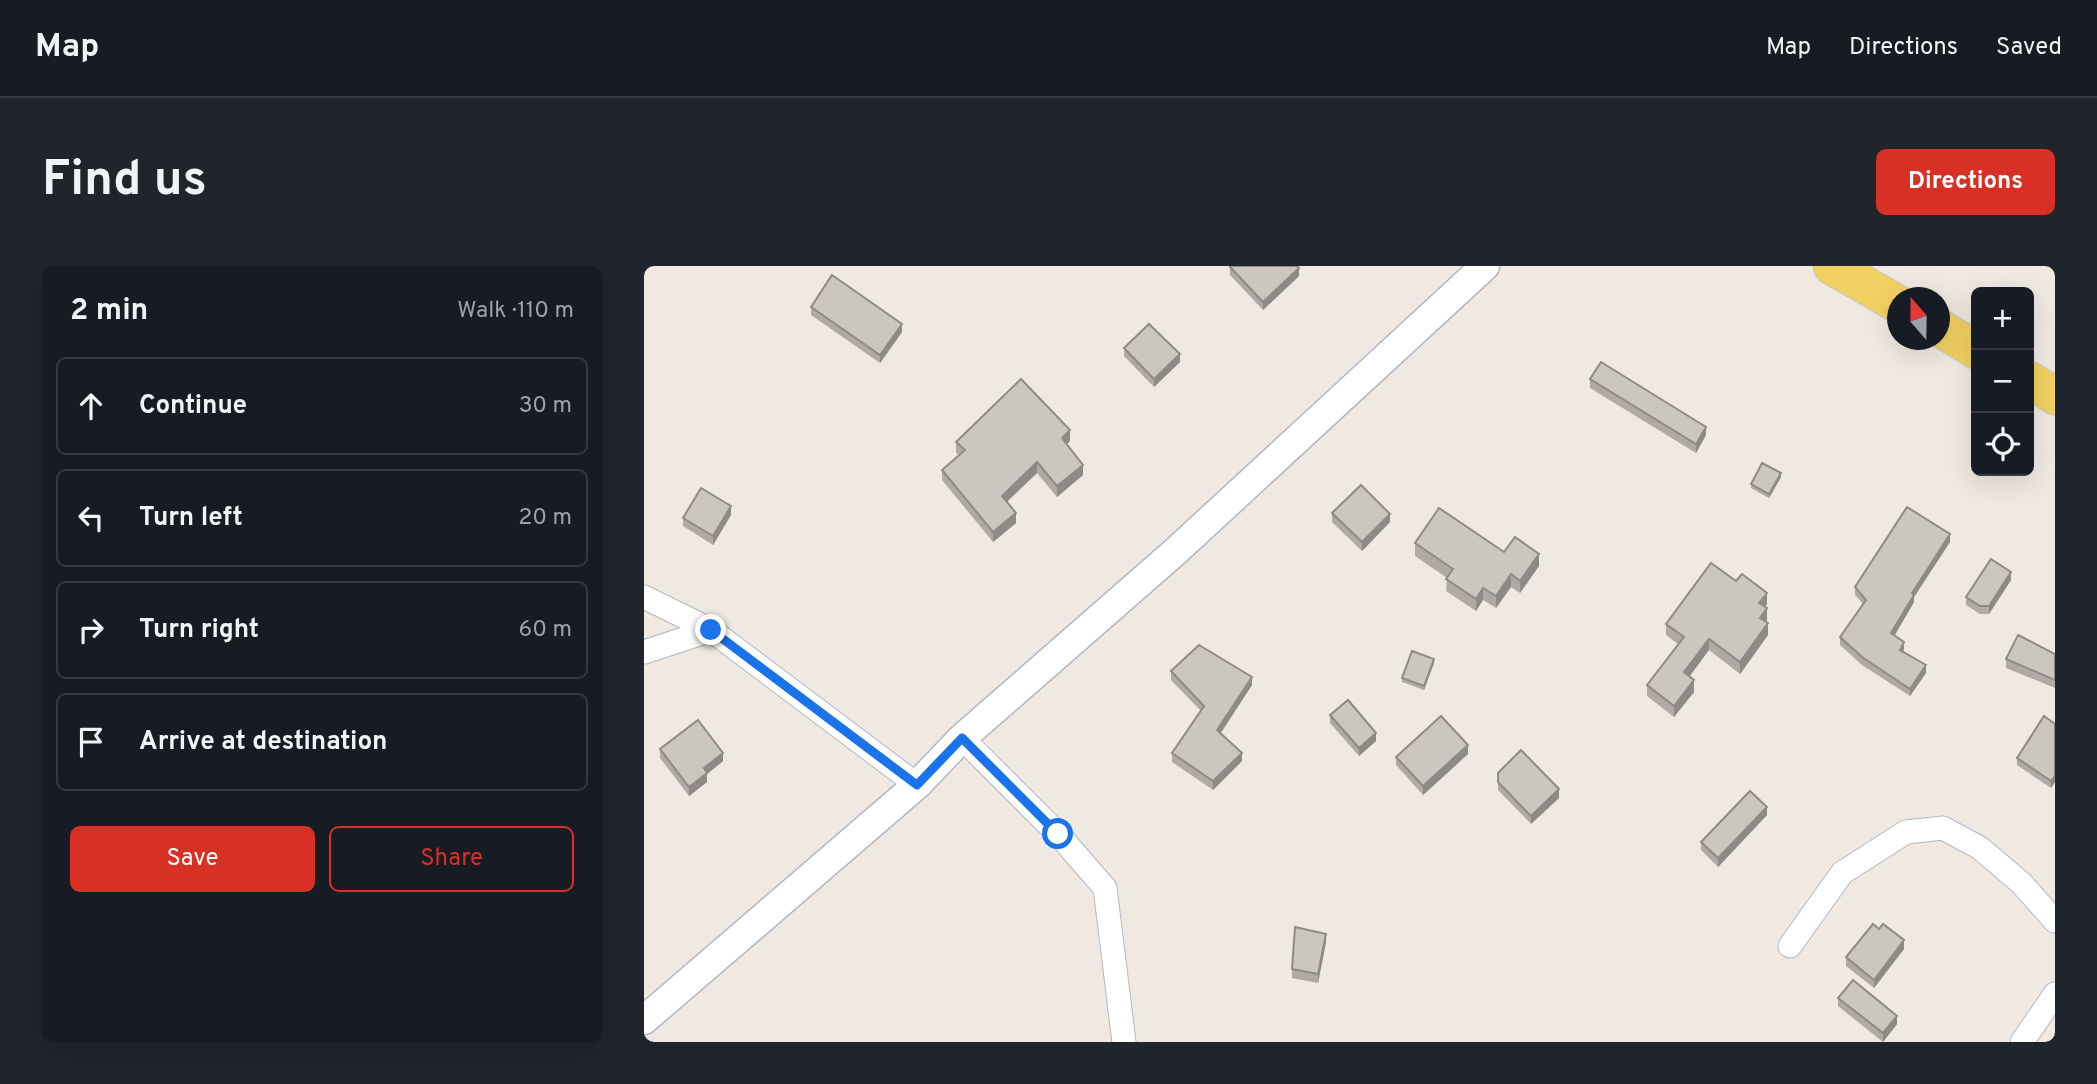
<!DOCTYPE html>
<meta charset="utf-8">
<style>
body{margin:0;font-family:Overpass,sans-serif;background:#20242c;color:#f1f3f6}
.controls{position:absolute;right:21px;top:21px;display:grid;overflow:hidden;border-radius:10px;box-shadow:0 7px 28px #0002}
.controls button{width:63px;height:63px;display:grid;place-items:center;padding:0;border:0;border-bottom:2px solid #363941;background:#171b24;color:#f1f3f6;font:35px sans-serif}
.compass{position:absolute;left:1243px;top:21px;width:63px;height:63px;border-radius:50%;background:#171b24;box-shadow:0 7px 28px #0002;rotate:340deg}
.stop{position:absolute;width:21px;height:21px;margin:-16px;border:5px solid #1a73e8;border-radius:50%;background:#fff}
.stop.end{background:#1a73e8;border-color:#fff;box-shadow:0 2px 7px #0008}
.list{margin:0;padding:0;list-style:none}
h2{display:flex;justify-content:space-between;align-items:center;height:91px;margin:0;padding:0 28px;font-size:30px}
h2 small{font-size:23px;font-weight:400;color:#9ea1a6}
.list li{display:grid;grid-template-columns:46px 1fr auto;gap:21px;align-items:center;box-sizing:border-box;height:98px;margin:0 14px 14px;padding:0 14px;border:2px solid #363941;border-radius:10px}
.list b{display:block;font-size:26px;white-space:nowrap}
.list em{font-size:23px;font-style:normal;color:#9ea1a6}
.actions{display:flex;gap:14px;padding:21px 28px}
.actions a{flex:1;padding:16px 0;border:2px solid #d93025;border-radius:10px;text-align:center;font-size:24px;color:#d93025}
.actions .main{background:#d93025;color:#fff}
.icon{flex:none;width:38px;height:38px;fill:none;stroke:currentColor;stroke-width:2;stroke-linecap:round;stroke-linejoin:round}
.map{position:relative;flex:none;width:1411px;height:776px;overflow:hidden;border-radius:10px}
header{display:flex;align-items:center;gap:42px;box-sizing:border-box;height:98px;padding:0 35px;background:#171b24;border-bottom:2px solid #363941}
header strong{font-size:33px}
nav{display:flex;gap:38px;margin-inline-start:auto;font-size:24px}
.intro{display:flex;align-items:center;justify-content:space-between;box-sizing:border-box;height:168px;padding:0 42px}
h1{margin:0;font-size:49px}
.button{padding:18px 32px;border-radius:10px;background:#d93025;color:#fff;font-size:24px;font-weight:700}
main{display:flex;gap:42px;padding:0 42px}
aside{flex:1;background:#171b24;border-radius:10px;box-shadow:0 7px 28px #0002}
.map>svg:first-child{display:block}
.lines{fill:none;stroke-linecap:round;stroke-linejoin:round}
.minor-casing{stroke:#b4b7c1;stroke-width:25}
.tertiary-casing{stroke:#b4b7c1;stroke-width:31}
.primary-casing{stroke:#c9c9c9;stroke-width:39}
.minor{stroke:#fff;stroke-width:23}
.tertiary{stroke:#fff;stroke-width:28}
.primary{stroke:#f2d163;stroke-width:37}
.wall{fill:#afaba4}
.shaded-wall{fill:#8e8b86}
.building{fill:#cbc7bf;stroke:#8e8b86;stroke-width:2}
.route{stroke:#1a73e8;stroke-width:9}
</style>
<header>
<strong>Map</strong>
<nav><a>Map</a><a>Directions</a><a>Saved</a></nav>
</header>
<div class="intro"><h1>Find us</h1><a class="button">Directions</a></div>
<main>
<aside>
<h2>2 min<small>Walk · 110 m</small></h2>
<ul class="list">
<li><svg class="icon" aria-label="ahead" viewBox="0 0 24 24"><path d="M12 20V5M6 11l6-6 6 6"/></svg><div><b>Continue</b></div><em>30 m</em></li>
<li><svg class="icon" aria-label="left" viewBox="0 0 24 24"><path d="M17 20v-9H6M10 6l-5 5 5 5"/></svg><div><b>Turn left</b></div><em>20 m</em></li>
<li><svg class="icon" aria-label="right" viewBox="0 0 24 24"><path d="M7 20v-9h11M14 6l5 5-5 5"/></svg><div><b>Turn right</b></div><em>60 m</em></li>
<li><svg class="icon" aria-label="arrive" viewBox="0 0 24 24"><path d="M6 21V4h12l-3 4 3 4H6"/></svg><div><b>Arrive at destination</b></div></li>
</ul>
<div class="actions"><a class="main">Save</a><a>Share</a></div>
</aside>
<div class="map">
<svg width="1411" height="776" viewBox="0 0 1411 776">
<rect width="100%" height="100%" fill="#efe9e1"/>
<g class="lines">
<defs>
<g id="minor">
<path d="M0,331L67,364"/>
<path d="M0,386L67,364L273,519"/>
<path d="M318,472L414,568L461,622L480,776"/>
<path d="M1146,680L1198,607L1262,566L1299,562L1336,582L1377,617L1411,655"/>
<path d="M1378,776L1411,728"/>
</g>
<path id="tertiary" d="M0,754L273,519L318,472L532,285L841,0"/>
<g id="primary">
<path d="M1188,0L1254,38"/>
<path d="M1296,62L1332,84"/>
<path d="M1385,114L1411,130"/>
</g>
</defs>
<use href="#minor" class="minor-casing"/>
<use href="#tertiary" class="tertiary-casing"/>
<use href="#primary" class="primary-casing"/>
<use href="#minor" class="minor"/>
<use href="#tertiary" class="tertiary"/>
<use href="#primary" class="primary"/>
</g>
<g class="wall">
<path d="M586,1L655,10L619,44L586,9Z"/>
<path d="M167,41L258,66L236,97L167,49Z"/>
<path d="M480,82L536,96L510,121L480,90Z"/>
<path d="M946,113L1062,169L1052,187L946,122Z"/>
<path d="M426,175L423,178L439,209L413,231L393,207L363,236L372,257L349,276L298,214V204L315,189L312,187V176Z"/>
<path d="M1137,211L1125,232L1107,222V218Z"/>
<path d="M688,247L746,256L718,285L688,256Z"/>
<path d="M87,249L69,279L39,260V252Z"/>
<path d="M1306,276L1270,331V336L1251,369L1260,383L1259,386L1282,407L1266,430L1218,399L1196,379V371L1219,338L1211,329V321Z"/>
<path d="M771,277L860,286L895,300L876,327L867,321L852,342L839,334L832,345L802,325L803,312L771,290Z"/>
<path d="M1367,314L1345,348H1336L1322,339V331Z"/>
<path d="M1123,338L1121,341L1123,354L1122,356L1124,369L1096,408L1065,384L1045,410L1050,426L1030,451L1003,430V419L1034,378L1022,369V358Z"/>
<path d="M1411,388V422L1362,402V393Z"/>
<path d="M790,397L780,424L758,416V412Z"/>
<path d="M527,405L608,419L577,467L598,495L569,524L528,496V487L557,445L527,414Z"/>
<path d="M686,449L732,475L715,490L686,457Z"/>
<path d="M1411,458V516L1407,522L1373,499V492Z"/>
<path d="M16,483L79,495L63,508V516L45,530L16,492Z"/>
<path d="M824,488L779,529L752,499V491Z"/>
<path d="M854,507L915,532L887,558L854,524Z"/>
<path d="M1123,549L1074,601L1057,584V576Z"/>
<path d="M682,676L674,717L648,712V703Z"/>
<path d="M1260,683L1230,722L1202,700V691Z"/>
<path d="M1194,732L1253,758L1239,776L1194,740Z"/>
</g>
<g class="shaded-wall">
<path d="M655,2V10L619,44V36Z"/>
<path d="M258,58V66L236,97V89Z"/>
<path d="M536,88V96L510,121V113Z"/>
<path d="M1062,161V169L1052,187V178Z"/>
<path d="M426,164V175L418,183V172Z"/>
<path d="M393,196V207L358,240V230Z"/>
<path d="M439,199V209L413,231V220Z"/>
<path d="M1137,207V211L1125,232V228Z"/>
<path d="M87,240V249L69,279V270Z"/>
<path d="M372,247V257L349,276V266Z"/>
<path d="M746,248V256L718,285V276Z"/>
<path d="M1306,268V276L1270,331V336L1247,375V367L1268,327Z"/>
<path d="M895,288V300L876,327V315Z"/>
<path d="M1367,306V314L1345,348V340Z"/>
<path d="M867,308V321L852,342V330Z"/>
<path d="M839,322V334L832,345V333Z"/>
<path d="M1123,327V338L1115,348V337Z"/>
<path d="M1123,342V354L1116,364V352Z"/>
<path d="M1124,357V369L1096,408V396Z"/>
<path d="M1065,373V384L1040,418V406Z"/>
<path d="M1260,376V383L1256,392V384Z"/>
<path d="M790,393V397L780,424V420Z"/>
<path d="M1282,399V407L1266,430V423Z"/>
<path d="M608,411V419L573,472V464Z"/>
<path d="M1050,414V426L1030,451V440Z"/>
<path d="M732,467V475L715,490V482Z"/>
<path d="M824,479V488L779,529V520Z"/>
<path d="M79,487V495L63,508V516L45,530V521L60,502Z"/>
<path d="M598,487V495L569,524V515Z"/>
<path d="M1411,510V516L1407,522V515Z"/>
<path d="M915,523V532L887,558V550Z"/>
<path d="M1123,541V549L1074,601V592Z"/>
<path d="M682,668V676L674,717V708Z"/>
<path d="M1260,674V683L1230,722V714Z"/>
<path d="M1253,750V758L1239,776V767Z"/>
</g>
<g class="building">
<path d="M586,0H653L655,2L619,36L586,1Z"/>
<path d="M188,9L258,58L236,89L167,41Z"/>
<path d="M505,58L536,88L510,113L480,82Z"/>
<path d="M957,96L1062,161L1052,178L946,113Z"/>
<path d="M377,113L426,164L418,172L439,199L413,220L393,196L358,230L372,247L349,266L298,204L321,184L312,176Z"/>
<path d="M1118,197L1137,207L1125,228L1107,218Z"/>
<path d="M717,219L746,248L718,276L688,247Z"/>
<path d="M57,222L87,240L69,270L39,252Z"/>
<path d="M1263,241L1306,268L1268,327L1270,329L1247,367L1260,376L1256,384L1282,399L1266,423L1218,391L1196,371L1222,334L1211,321Z"/>
<path d="M795,242L860,286L871,271L895,288L876,315L867,308L852,330L839,322L832,333L802,313L809,303L771,277Z"/>
<path d="M1347,293L1367,306L1345,340H1336L1322,331Z"/>
<path d="M1067,297L1092,315L1098,308L1123,327L1115,337L1123,342L1116,352L1124,357L1096,396L1065,373L1040,406L1050,414L1030,440L1003,419L1040,371L1022,358Z"/>
<path d="M1374,369L1411,388V414L1362,393Z"/>
<path d="M555,379L608,411L573,464L598,487L569,515L528,487L560,440L527,405Z"/>
<path d="M768,385L790,393L780,420L758,412Z"/>
<path d="M704,434L732,467L715,482L686,449Z"/>
<path d="M797,450L824,479L779,520L752,491Z"/>
<path d="M1400,450L1411,458V510L1407,515L1373,492Z"/>
<path d="M54,454L79,487L60,502L63,507L45,521L16,483Z"/>
<path d="M877,484L915,523L887,550L854,516V507Z"/>
<path d="M1106,525L1123,541L1074,592L1057,576Z"/>
<path d="M1229,658L1235,663L1239,658L1260,674L1230,714L1202,691Z"/>
<path d="M651,661L682,668L674,708L648,703Z"/>
<path d="M1209,714L1253,750L1239,767L1194,732Z"/>
</g>
<g class="lines">
<path class="route" d="M67,364L273,519L318,472L414,568"/>
</g>
</svg>
<div class="controls">
<button>+</button>
<button>−</button>
<button><svg class="icon" aria-label="locate" viewBox="0 0 24 24"><circle cx="12" cy="12" r="6"/><path d="M12 2v4M12 18v4M2 12h4M18 12h4"/></svg></button>
</div>
<svg class="compass" viewBox="-18 -18 36 36"><path d="M0-13l5 13h-10z" fill="#e53935"/><path d="M0 13l5-13h-10z" fill="#9ea1a6"/></svg>
<div class="stop" style="left:414px;top:568px"></div>
<div class="stop end" style="left:67px;top:364px"></div>
</div>
</main>
